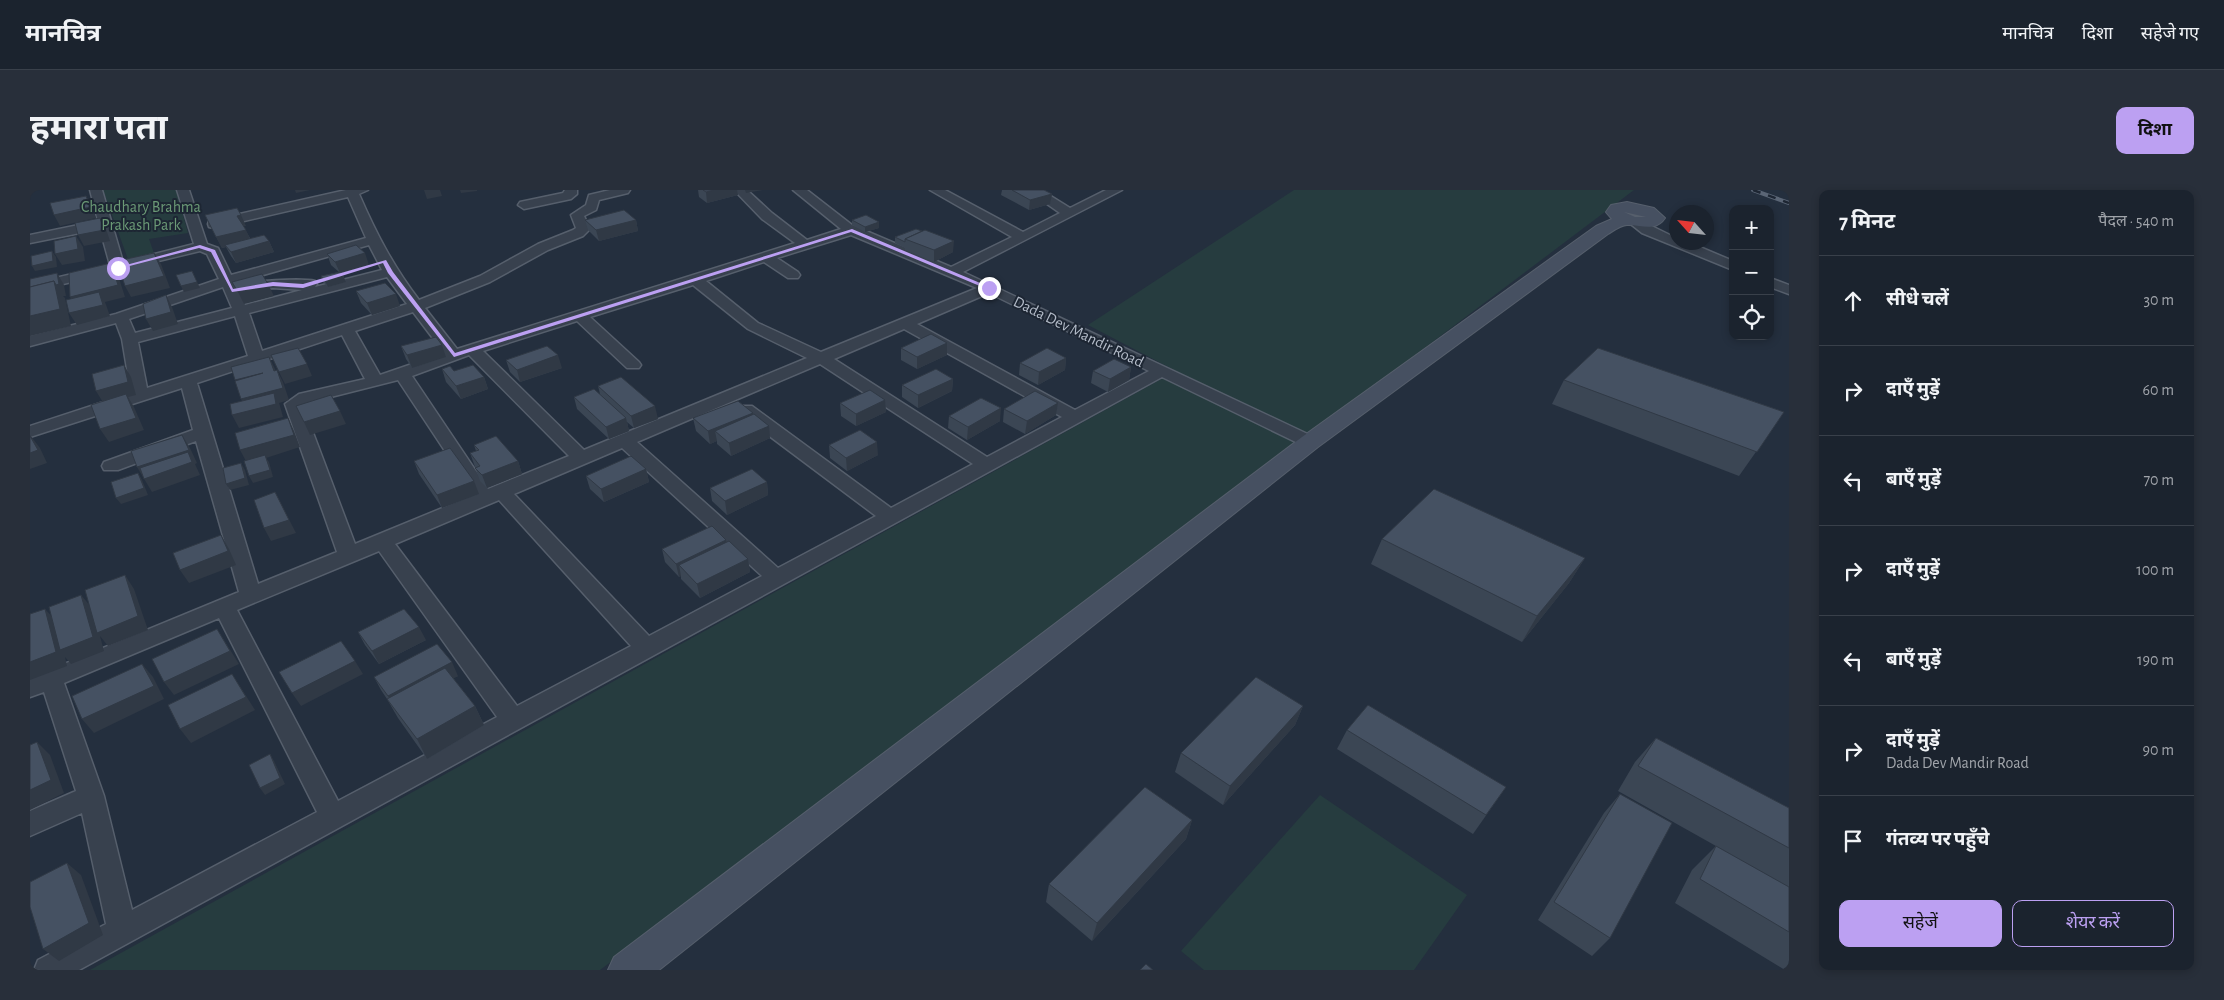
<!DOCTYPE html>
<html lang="hi">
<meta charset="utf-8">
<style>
body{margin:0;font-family:"Alegreya Sans","Noto Sans Devanagari",sans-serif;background:#282f3a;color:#f1f3f6}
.controls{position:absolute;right:15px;top:15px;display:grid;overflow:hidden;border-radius:10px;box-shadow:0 2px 8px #0003}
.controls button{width:45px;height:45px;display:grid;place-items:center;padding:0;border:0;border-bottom:1px solid #39404a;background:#1b232e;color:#f1f3f6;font:25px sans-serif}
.compass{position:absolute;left:1639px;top:15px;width:45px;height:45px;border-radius:50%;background:#1b232e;box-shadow:0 2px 8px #0003;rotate:297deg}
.stop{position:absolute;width:15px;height:15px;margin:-11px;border:4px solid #bca0f2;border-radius:50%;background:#fff}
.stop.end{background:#bca0f2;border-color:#fff;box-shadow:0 1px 5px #0008}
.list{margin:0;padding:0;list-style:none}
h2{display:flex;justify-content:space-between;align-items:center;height:65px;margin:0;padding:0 20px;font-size:21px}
h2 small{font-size:16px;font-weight:400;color:#a0a4aa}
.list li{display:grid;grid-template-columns:32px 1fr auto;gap:15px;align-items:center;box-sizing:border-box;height:90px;padding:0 20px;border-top:1px solid #39404a}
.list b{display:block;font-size:19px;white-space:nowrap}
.list p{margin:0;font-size:16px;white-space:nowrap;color:#a0a4aa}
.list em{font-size:16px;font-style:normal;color:#a0a4aa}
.actions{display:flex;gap:10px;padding:15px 20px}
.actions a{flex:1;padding:11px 0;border:1px solid #bca0f2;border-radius:10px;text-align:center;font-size:18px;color:#bca0f2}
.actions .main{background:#bca0f2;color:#111}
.icon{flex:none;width:28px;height:28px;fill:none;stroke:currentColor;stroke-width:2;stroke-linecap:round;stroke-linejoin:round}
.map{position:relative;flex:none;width:1759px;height:780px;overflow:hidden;border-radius:10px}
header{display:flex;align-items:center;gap:30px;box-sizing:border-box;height:70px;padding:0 25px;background:#1b232e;border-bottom:1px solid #39404a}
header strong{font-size:24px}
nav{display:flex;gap:28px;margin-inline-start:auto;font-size:18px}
.intro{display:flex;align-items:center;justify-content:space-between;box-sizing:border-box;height:120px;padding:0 30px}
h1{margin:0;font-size:35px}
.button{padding:12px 22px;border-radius:10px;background:#bca0f2;color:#111;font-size:18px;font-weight:700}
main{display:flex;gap:30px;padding:0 30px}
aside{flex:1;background:#1b232e;border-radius:10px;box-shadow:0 2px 8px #0003}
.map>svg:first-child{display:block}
.green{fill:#263c3f}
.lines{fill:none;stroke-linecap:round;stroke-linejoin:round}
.street-casing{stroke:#565f6c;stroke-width:3}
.secondary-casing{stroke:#565f6c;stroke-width:2}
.street{fill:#38414e;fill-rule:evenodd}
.secondary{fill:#465061;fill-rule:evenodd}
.rail-casing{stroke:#5a6575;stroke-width:4}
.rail{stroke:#1d2633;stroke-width:2.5;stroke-dasharray:8;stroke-linecap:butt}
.wall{fill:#3b4654}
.shaded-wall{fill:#303945}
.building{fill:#455162;stroke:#303945}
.route{fill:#bca0f2}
.labels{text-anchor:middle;stroke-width:4;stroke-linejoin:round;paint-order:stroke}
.far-park-label{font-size:16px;fill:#6b9a76;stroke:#1d2633}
.far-street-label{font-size:16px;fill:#b4bcc9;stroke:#1d2633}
</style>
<header>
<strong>मानचित्र</strong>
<nav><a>मानचित्र</a><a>दिशा</a><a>सहेजे गए</a></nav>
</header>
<div class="intro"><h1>हमारा पता</h1><a class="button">दिशा</a></div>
<main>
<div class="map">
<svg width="1759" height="780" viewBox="0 0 1759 780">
<rect width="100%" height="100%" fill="#242f3e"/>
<g class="green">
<path d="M73,0H146L158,43L119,49L125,66L99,72Z"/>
<path d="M1264,0H1604L570,780H60L1146,181L1058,135Z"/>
<path d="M1290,605L1437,705L1384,780H1174L1151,761Z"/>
</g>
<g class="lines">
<defs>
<g id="street">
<path d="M60,0H72L93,72L164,54L147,0H159L177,54L188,58L201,85L336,48L318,7L184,38L179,37L178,34L179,31L316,0H338L329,4C346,43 363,76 389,110L450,86L508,54L543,40L546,38L541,25L556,15L559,5L580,0H600L598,3L569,10L566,20L554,26L560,39L553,46L518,60L460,92L395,118L427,159L765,53L732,29L704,0H717L742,23L777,50L811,39L763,0H777L822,35L921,77L982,47L900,0H915L993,42L1030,23L997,0H1011L1040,18L1076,0H1092L933,82L1286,248L1289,252L1286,256H1274L1132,187L49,780H4L8,770L76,734L52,623L0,646V621L46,601L14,502L0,507V488L209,402L166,251L88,280H74L72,276L74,272L163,240L152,198L0,247V236L101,203L92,149L86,133L0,156V146L86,124L189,89L177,64L170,61L0,102V94L80,75L70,39L0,53V45L68,31ZM821,45L947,98L791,162L728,133L676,91L734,72L758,88H768L770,85L768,82L747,68ZM339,55L352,80L285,97L287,94L285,91C274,88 215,90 207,97L205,93ZM357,87L377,114L232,161L219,123ZM663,95L718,139L777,168L554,260L453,161L547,131L597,178H609L611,175L609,172L560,127ZM193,97L202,118L105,143L99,129ZM243,98L272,100L215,115L209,101ZM959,103L1119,181L1045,220L887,134ZM383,122L414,163L350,185L325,141ZM205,126L218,166L117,198L108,152ZM874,139L1032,227L957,267L804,169ZM312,145L335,189L269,204L255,214L307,362L228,394L167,193ZM439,165L539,266L458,299L382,186ZM790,174L943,274L861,318L722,216H710L707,220L710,224L846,326L748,378L607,252ZM368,190L444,305L325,354L273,216L281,212ZM592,258L732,386L619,446L484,304ZM469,310L601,456L487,516L365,354ZM349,361L467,527L308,611L207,420ZM189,428L287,622L102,720L74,606L34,493Z"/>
<path d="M535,0H547V4L541,9L494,19L488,15L490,12L533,3Z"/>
<path d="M1603,27L1646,48V52H1658L1703,71V80L1612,43L1597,31Z"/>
<path d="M1740,88L1759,95V104L1740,97Z"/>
</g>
<path id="secondary" d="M1597,12L1624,18L1635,28C1625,43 1610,34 1597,35C1591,35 1583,41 1578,44L1288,257L629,780H578L584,767L1272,247L1566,36L1582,29L1576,22L1581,15ZM1594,22L1616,27H1605Z"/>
</defs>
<use href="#street" class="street-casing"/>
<use href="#secondary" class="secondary-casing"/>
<use href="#street" class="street"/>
<use href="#secondary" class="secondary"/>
<defs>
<path id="rail" d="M1723,0L1759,13"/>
</defs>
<use href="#rail" class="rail-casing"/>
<use href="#rail" class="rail"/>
</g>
<g class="wall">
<path d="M668,0H707L708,5L677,13L669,7Z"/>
<path d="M972,0H1014L1022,4L1020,14L999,20L971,5Z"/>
<path d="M175,25L216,36H213L220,48L239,51L244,62L206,73L201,66L196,57L192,58Z"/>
<path d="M555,30H606L608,41L569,51L558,40Z"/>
<path d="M822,30L849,38L835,42L822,35Z"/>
<path d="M886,39L923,62L904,72L875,60V58L865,53V47Z"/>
<path d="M297,64L339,75L312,83L316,92L298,97L293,92L291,86L309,82L301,75Z"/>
<path d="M326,101L370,116L342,125L331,113Z"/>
<path d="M412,155L416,167L382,178L376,169L371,156Z"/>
<path d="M871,158L917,165L887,179L871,170Z"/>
<path d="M1036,168L1035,180L1008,195L989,185L990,173Z"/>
<path d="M476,170L532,178L490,192L480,182Z"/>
<path d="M1101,177L1099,190L1078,202L1061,193L1063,181Z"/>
<path d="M412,179L424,181L454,187L458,199L431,209L416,192Z"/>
<path d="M923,189L922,201L888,218L872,207V195Z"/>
<path d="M1534,190L1754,222L1709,286L1522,214Z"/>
<path d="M568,196L628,229L604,238L597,232L599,241L579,249L547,219L544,207L570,204Z"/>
<path d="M855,210L856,222L826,236L811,226L810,213Z"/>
<path d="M1028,213L1026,225L995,244L973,232L974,219Z"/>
<path d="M723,223V225L740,248L701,266L687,254V251L680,254L666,241L663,228Z"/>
<path d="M919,226L970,231L937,250L918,238Z"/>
<path d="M444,255L488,271L492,284L457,298L450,291L440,263L446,261Z"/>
<path d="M799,255L848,265L817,281L800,268Z"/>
<path d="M384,271L449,304L412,318L389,284Z"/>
<path d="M616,279L619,292L574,312L560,299L556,286Z"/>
<path d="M737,292L738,305L697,325L682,311L680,298Z"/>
<path d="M1352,349L1555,368L1539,393L1492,452L1341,374Z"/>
<path d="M696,350V352L718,369L720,382L670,408L651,389V386L649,387L635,372L632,359Z"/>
<path d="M328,442L396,450L349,474L335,455Z"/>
<path d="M428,486L423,488L445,516L454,535L397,569L368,528L357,509L351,500L344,487Z"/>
<path d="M1273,516L1265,535L1193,615L1145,582L1151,563Z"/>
<path d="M1317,540L1476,597L1443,644L1307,559Z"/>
<path d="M1626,548L1759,618V780H1755L1645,713L1662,680L1686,656L1588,601L1605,572Z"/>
<path d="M1590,604L1580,748L1562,766L1508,730L1574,623Z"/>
<path d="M1162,630L1156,649L1062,751L1016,712L1019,694Z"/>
</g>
<g class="shaded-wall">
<path d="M265,0H280L266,3Z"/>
<path d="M394,0H410L412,6L397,9Z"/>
<path d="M430,0H447V1L431,3Z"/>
<path d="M684,0H707L708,5L677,13L676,2Z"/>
<path d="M715,0H733L716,3Z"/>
<path d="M1022,4L1020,14L999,20L1000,10Z"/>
<path d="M56,6L62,16L66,28L30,36L24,25Z"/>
<path d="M211,25L216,36H212L207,26Z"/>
<path d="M70,28L76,39L80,51L54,56L48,45Z"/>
<path d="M606,30L608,41L569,51L566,40Z"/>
<path d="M849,32V38L835,42V37Z"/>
<path d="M216,40L221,51L195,55L196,57L192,58L186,47Z"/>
<path d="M46,46L53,57L55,71L32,75L25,64Z"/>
<path d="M239,51L244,62L206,73L201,62Z"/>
<path d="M924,51L923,62L904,72V60Z"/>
<path d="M22,61L26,67L27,77L5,81L2,76Z"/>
<path d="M124,63L131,74L140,98L101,107L95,96Z"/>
<path d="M335,63L339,75L310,83L305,72Z"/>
<path d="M81,73L88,85L95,107L75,112L80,126L47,135L39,123L47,118L40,107Z"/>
<path d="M162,81L170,98L154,102L151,96Z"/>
<path d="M27,83L34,95L36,106H33L35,108L41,136L0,146V126L24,91Z"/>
<path d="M313,86L316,92L298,97L295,91Z"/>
<path d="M238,94L244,106L214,114L208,102Z"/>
<path d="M366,104L370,116L342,125L337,113Z"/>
<path d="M136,105L142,117L148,134L123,141L116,129Z"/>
<path d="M917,153V165L887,179V167Z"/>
<path d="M412,155L416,167L382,178L377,165Z"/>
<path d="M528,165L532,178L490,192L487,180Z"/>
<path d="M239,167L245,179L250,193L244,181Z"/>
<path d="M1036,168L1035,180L1008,195L1009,182Z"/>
<path d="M277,174L282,186L255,194L249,182Z"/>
<path d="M94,175L101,187L106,205L98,207L104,217L114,240L79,252L70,239L74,214L66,201Z"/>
<path d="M1101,177L1099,190L1078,202L1080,189Z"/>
<path d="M247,180L253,192L259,210L249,213L250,216L253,227L209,238L202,225L217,221L211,209Z"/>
<path d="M454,187L458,199L431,209L426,196Z"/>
<path d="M923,189L922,201L888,218V205Z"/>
<path d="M855,210L856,222L826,236V224Z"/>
<path d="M1028,213L1026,225L995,244L997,231Z"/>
<path d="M625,216L628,229L604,238L601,226Z"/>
<path d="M971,218L970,231L937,250L938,237Z"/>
<path d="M310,221L316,234L280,245L274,232Z"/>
<path d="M723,223L724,235L685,241L687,251L680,254L678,241Z"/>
<path d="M258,228L264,241L270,257L236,268L239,272L243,287L223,293L219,286L217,273L210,260Z"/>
<path d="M596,228L599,241L579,249L576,237Z"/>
<path d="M739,236L740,248L701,266L699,253Z"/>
<path d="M0,245L10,258L17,273L0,279Z"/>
<path d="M152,245L160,258L167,273L165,274L170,285L122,302L107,277Z"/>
<path d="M847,252L848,265L817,281L816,268Z"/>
<path d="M488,271L492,284L457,298L452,285Z"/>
<path d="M211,273L215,280L219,295L200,300L196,294Z"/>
<path d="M616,279L619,292L574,312L571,299Z"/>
<path d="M108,283L112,290L118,305L91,314L86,308Z"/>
<path d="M444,291L449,304L412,318L407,305Z"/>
<path d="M737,292L738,305L697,325L695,311Z"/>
<path d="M245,302L266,343L241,351L234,338Z"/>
<path d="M191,345L199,359L206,375L159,393L150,380Z"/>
<path d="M696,350L698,363L649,375L651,386L649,387L646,374Z"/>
<path d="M1555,368L1539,393L1492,452L1507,426Z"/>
<path d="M718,369L720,382L670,408L667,394Z"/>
<path d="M95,385L104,399L118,440L78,456L70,446L74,461L41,474L35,467L37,476L0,490V472L15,419L27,432L51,405L62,418Z"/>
<path d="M389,437L396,450L349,474L342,461Z"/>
<path d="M187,439L209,474L144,505L134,492Z"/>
<path d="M325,471L333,484L271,516L262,503Z"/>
<path d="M422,472L428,486L366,520L358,506Z"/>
<path d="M112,474L123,487L134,509L64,543L52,529Z"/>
<path d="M202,484L211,498L225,520L161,553L150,539Z"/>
<path d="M445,516L454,535L397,569L387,549Z"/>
<path d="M1273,516L1265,535L1193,615L1200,596Z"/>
<path d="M7,552L20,565L34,603L0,620V600Z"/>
<path d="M240,564L244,571L255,594L235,605L230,598Z"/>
<path d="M1162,630L1156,649L1062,751L1067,733Z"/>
<path d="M37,673L51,685L73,745L29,771L13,759Z"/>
</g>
<g class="building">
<path d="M673,0H684L676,2Z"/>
<path d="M982,0H1014L1022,4L1000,10Z"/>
<path d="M56,6L60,17L24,25L20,13Z"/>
<path d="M207,18L211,25L207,26L216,40L186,47L175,25Z"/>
<path d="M594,20L606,30L566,40L555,30Z"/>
<path d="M836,25L849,32L835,37L822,30Z"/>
<path d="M70,28L74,40L48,45L45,33Z"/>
<path d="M886,39L892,41L875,49V52L865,47Z"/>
<path d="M895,40L924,51L904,60L875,49Z"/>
<path d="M234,45L239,51L201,62L195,55Z"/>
<path d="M46,46L48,59L25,64L24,51Z"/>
<path d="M326,55L335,63L305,72L297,64Z"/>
<path d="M22,61L23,71L2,76L1,66Z"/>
<path d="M124,63L134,86L95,96L87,71Z"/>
<path d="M81,73L88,95L40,107L39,83Z"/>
<path d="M162,81L167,92L151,96L146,85Z"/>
<path d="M311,82L313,86L295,91L291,86Z"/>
<path d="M27,83L29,94L26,95L24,91L0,97V89Z"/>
<path d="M232,84L238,94L208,102L202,92Z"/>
<path d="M24,91L30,119L0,126V97Z"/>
<path d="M355,93L366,104L337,113L326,101Z"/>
<path d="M69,102L73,115L39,123L36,110Z"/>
<path d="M136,105L141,122L116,129L113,114Z"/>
<path d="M901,144L917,153L887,167L871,158Z"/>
<path d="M406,147L412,155L377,165L371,156Z"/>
<path d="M517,156L528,165L487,180L476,170Z"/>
<path d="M268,158L277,174L249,182L241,165Z"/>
<path d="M1017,158L1036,168L1009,182L990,173Z"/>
<path d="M1568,158L1754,222L1727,262L1534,190Z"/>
<path d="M239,167L244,181L247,180L253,198L211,209L205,191L233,183L205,190L201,177Z"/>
<path d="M1084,169L1101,177L1080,189L1063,181Z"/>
<path d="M94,175L98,192L66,201L62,184Z"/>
<path d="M443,175L454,187L426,196L412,179L420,176L424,181Z"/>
<path d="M906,179L923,189L888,205L872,195Z"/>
<path d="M591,187L625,216L601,226L568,196Z"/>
<path d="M564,199L596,228L576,237L544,207Z"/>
<path d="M840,200L855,210L826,224L810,213Z"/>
<path d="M1005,201L1028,213L997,231L974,219Z"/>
<path d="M244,203L246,214L202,225L200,214Z"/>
<path d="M96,204L106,228L70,239L61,215Z"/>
<path d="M301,205L310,221L274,232L266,216Z"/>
<path d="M951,208L971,218L938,237L919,226Z"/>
<path d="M708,211L723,223L678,241L663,228Z"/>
<path d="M724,224L739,236L699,253L685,241Z"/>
<path d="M258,228L264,245L210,260L205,243Z"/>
<path d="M830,240L847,252L816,268L799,255Z"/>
<path d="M152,245L159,260L107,277L101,261Z"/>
<path d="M0,246L8,260L0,263Z"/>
<path d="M466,246L488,271L452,285L445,278L450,276L440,263L449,260L444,255Z"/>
<path d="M420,258L444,291L407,305L384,271Z"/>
<path d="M158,262L162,272L114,289L110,278Z"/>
<path d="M235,265L240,280L219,286L214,271Z"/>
<path d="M601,266L616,279L571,299L556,286Z"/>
<path d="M211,273L215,288L196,294L193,278Z"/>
<path d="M722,279L737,292L695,311L680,298Z"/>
<path d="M108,283L114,298L86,308L81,292Z"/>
<path d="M1404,299L1555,368L1507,426L1352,349Z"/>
<path d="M245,302L259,330L234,338L224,310Z"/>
<path d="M682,336L696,350L646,374L632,359Z"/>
<path d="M191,345L198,361L150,380L143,363Z"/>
<path d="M699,351L718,369L667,394L649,375Z"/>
<path d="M95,385L108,426L67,443L55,400Z"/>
<path d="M51,405L63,447L30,460L19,417Z"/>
<path d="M15,419L26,462L0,472V424Z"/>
<path d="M374,419L389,437L342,461L328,442Z"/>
<path d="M187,439L200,461L134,492L122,469Z"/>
<path d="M311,451L325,471L262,503L249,482Z"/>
<path d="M407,454L422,472L358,506L344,487Z"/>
<path d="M112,474L124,496L52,529L42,506Z"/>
<path d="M415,478L445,516L387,549L357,509Z"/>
<path d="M202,484L216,507L150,539L138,515Z"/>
<path d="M1226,487L1273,516L1200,596L1151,563Z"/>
<path d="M1338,515L1476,597L1456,625L1317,540Z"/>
<path d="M1626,548L1759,618V658L1608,576Z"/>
<path d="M7,552L21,590L0,600V555Z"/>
<path d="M240,564L250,588L230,598L219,575Z"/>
<path d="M1115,597L1162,630L1067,733L1019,694Z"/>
<path d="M1590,604L1642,633L1580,748L1524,712Z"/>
<path d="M1686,656L1759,697V742L1670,689Z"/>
<path d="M37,673L59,733L13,759L0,717V692Z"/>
<path d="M1116,774L1123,780H1110Z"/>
</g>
<path class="route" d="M822,39L962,98L957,99L821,42L424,167L358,83L353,73L273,98L243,96L202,102L181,62L169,58L88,79L85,78L170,55L185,60L203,99L243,92L273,94L356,70L363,82L425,163Z"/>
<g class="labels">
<g class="far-park-label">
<text x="111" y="22">Chaudhary Brahma<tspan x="111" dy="18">Prakash Park</tspan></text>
</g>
<g class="far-street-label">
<text transform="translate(1049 141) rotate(26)" y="6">Dada Dev Mandir Road</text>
</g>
</g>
</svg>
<div class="controls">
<button>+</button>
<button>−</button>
<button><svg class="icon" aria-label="locate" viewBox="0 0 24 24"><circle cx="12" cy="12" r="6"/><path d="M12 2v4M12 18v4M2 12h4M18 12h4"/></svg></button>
</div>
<svg class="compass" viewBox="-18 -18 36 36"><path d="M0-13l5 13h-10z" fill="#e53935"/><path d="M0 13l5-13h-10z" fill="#a0a4aa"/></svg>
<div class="stop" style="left:88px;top:78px"></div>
<div class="stop end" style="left:959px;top:98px"></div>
</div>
<aside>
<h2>7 मिनट<small>पैदल · 540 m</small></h2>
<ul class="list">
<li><svg class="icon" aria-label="ahead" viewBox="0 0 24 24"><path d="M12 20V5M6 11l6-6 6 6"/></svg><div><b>सीधे चलें</b></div><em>30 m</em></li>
<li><svg class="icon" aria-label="right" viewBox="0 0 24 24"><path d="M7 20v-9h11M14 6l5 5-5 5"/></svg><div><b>दाएँ मुड़ें</b></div><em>60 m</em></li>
<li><svg class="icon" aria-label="left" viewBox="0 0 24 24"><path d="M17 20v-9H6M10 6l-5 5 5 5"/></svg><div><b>बाएँ मुड़ें</b></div><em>70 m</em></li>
<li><svg class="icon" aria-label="right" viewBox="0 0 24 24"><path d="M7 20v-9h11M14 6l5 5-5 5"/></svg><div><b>दाएँ मुड़ें</b></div><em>100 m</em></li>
<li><svg class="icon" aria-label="left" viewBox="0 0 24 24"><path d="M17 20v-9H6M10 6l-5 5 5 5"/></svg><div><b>बाएँ मुड़ें</b></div><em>190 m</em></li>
<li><svg class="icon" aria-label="right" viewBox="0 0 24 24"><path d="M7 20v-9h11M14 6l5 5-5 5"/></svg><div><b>दाएँ मुड़ें</b><p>Dada Dev Mandir Road</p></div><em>90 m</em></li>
<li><svg class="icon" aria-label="arrive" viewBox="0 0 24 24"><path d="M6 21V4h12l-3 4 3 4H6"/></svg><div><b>गंतव्य पर पहुँचे</b></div></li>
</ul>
<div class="actions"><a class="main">सहेजें</a><a>शेयर करें</a></div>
</aside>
</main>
